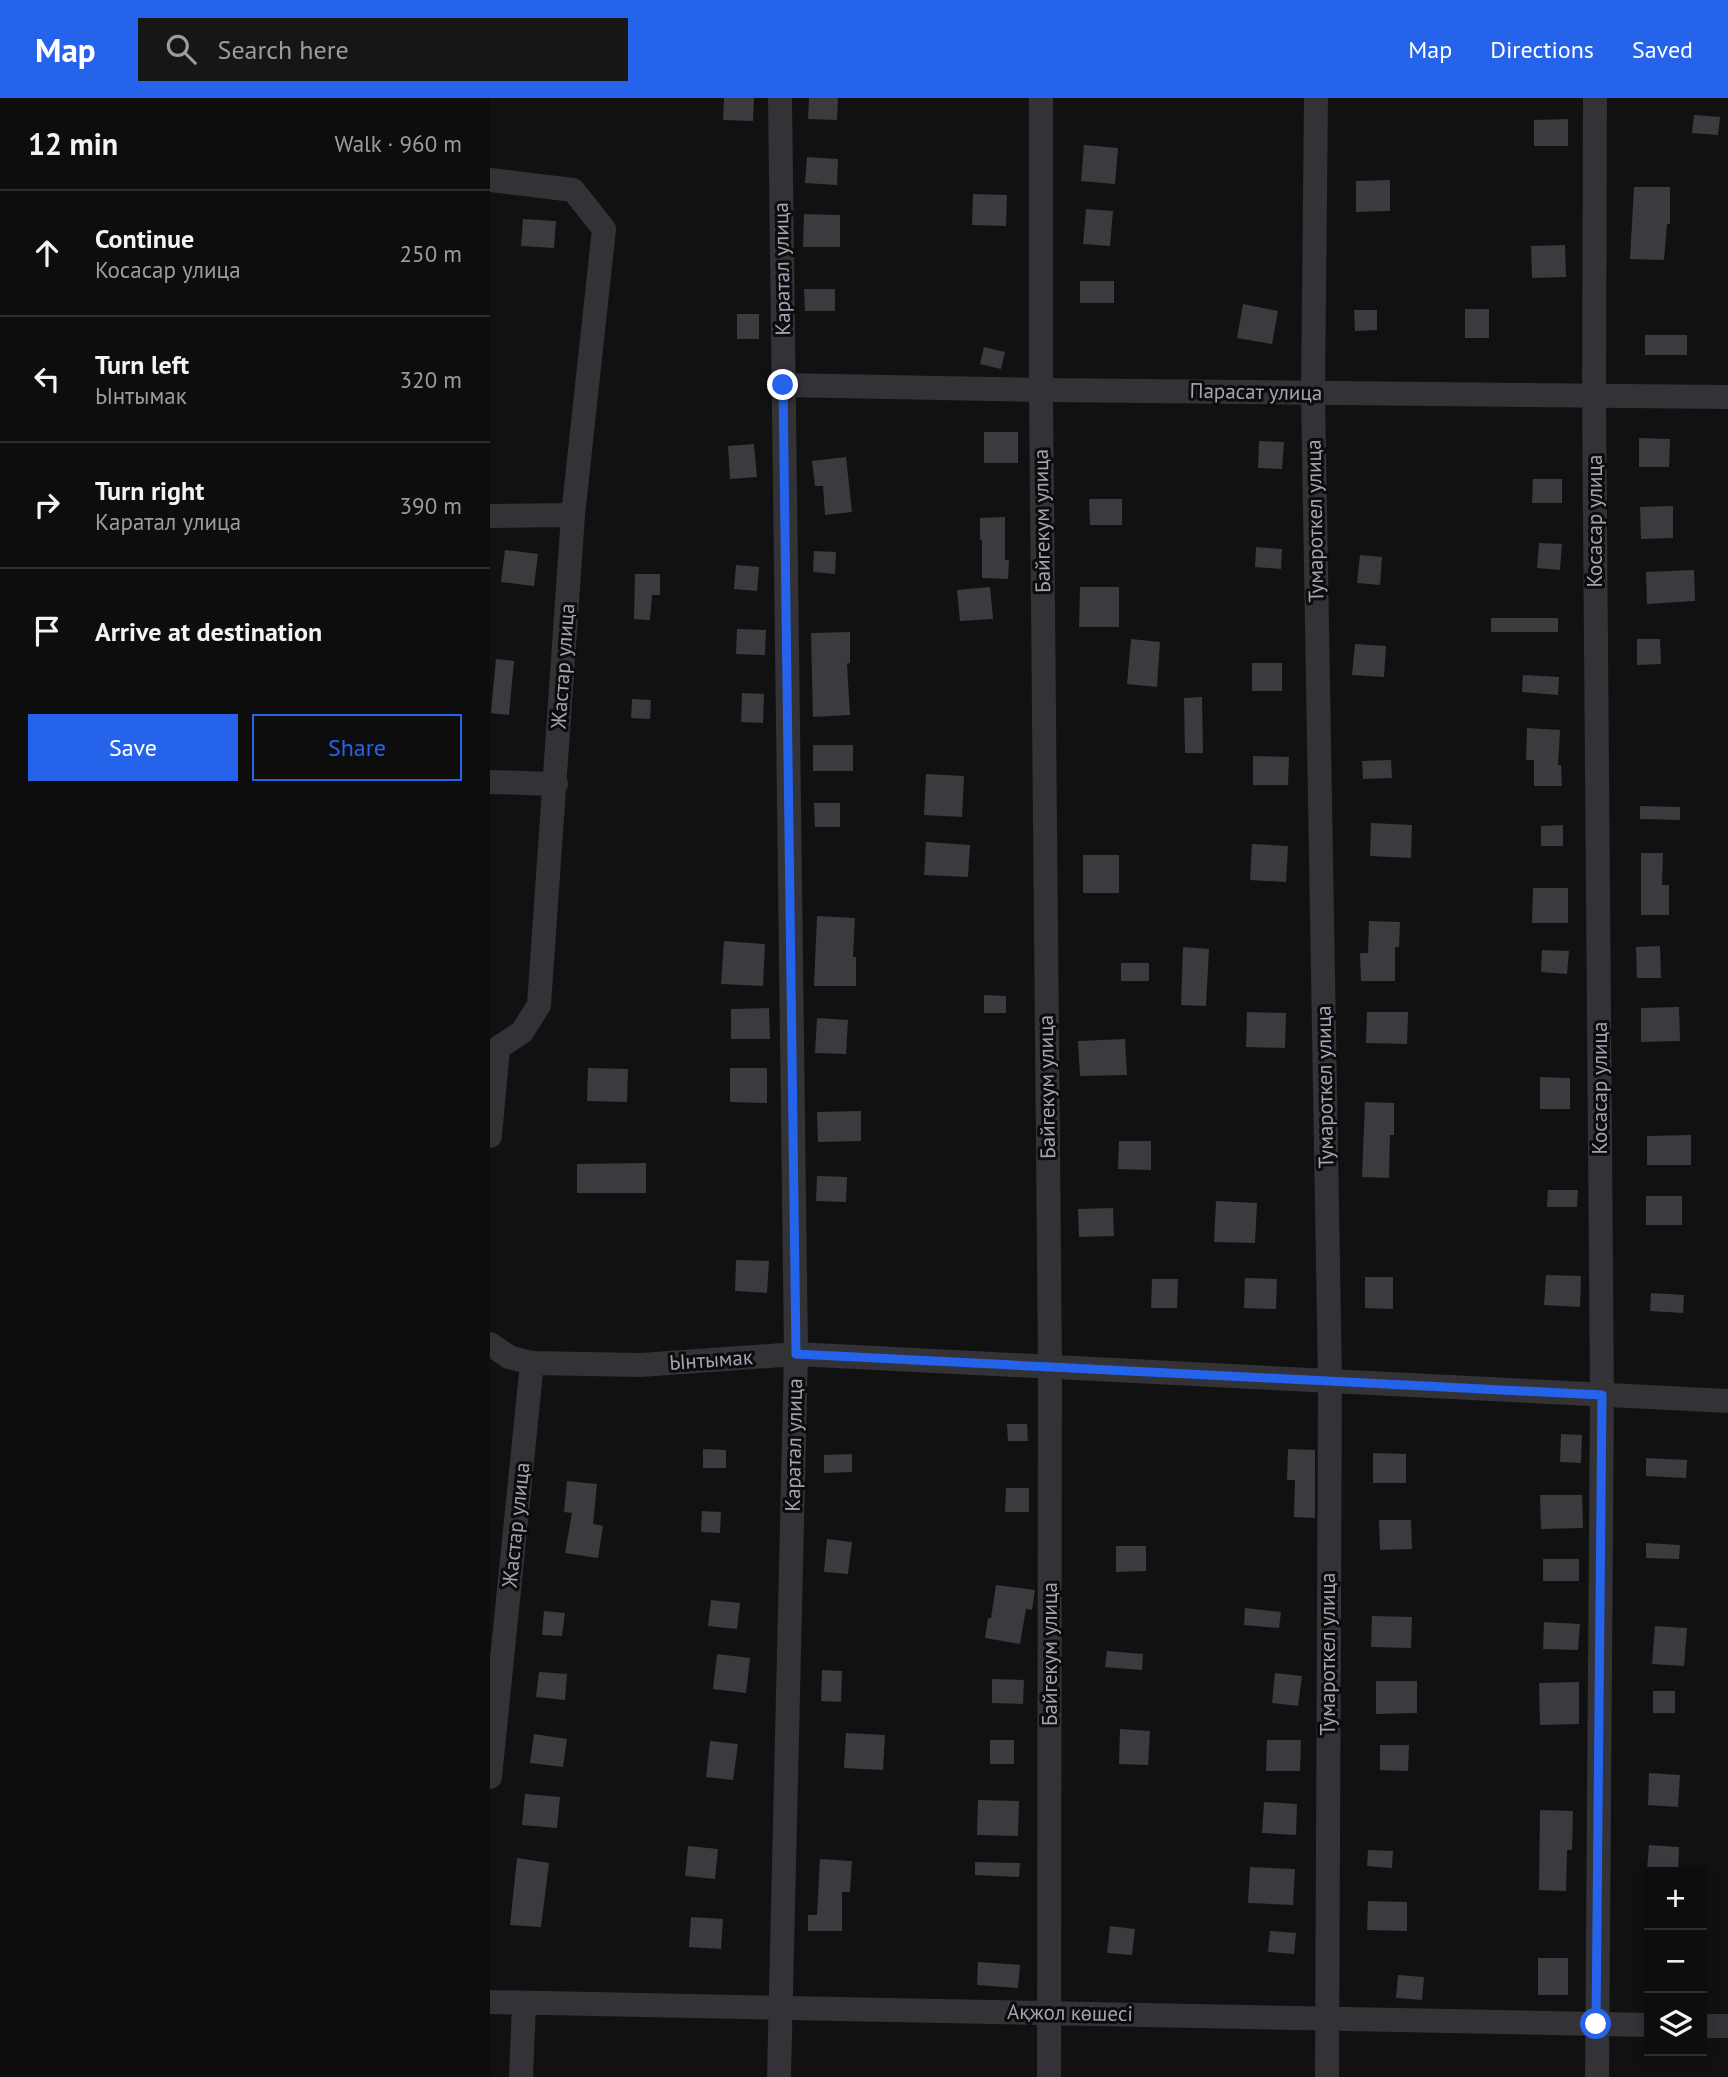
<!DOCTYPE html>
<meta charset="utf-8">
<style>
body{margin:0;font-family:"PT Sans",sans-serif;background:#161617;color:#f1f3f6}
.controls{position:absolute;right:21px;bottom:21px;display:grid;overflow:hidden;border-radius:0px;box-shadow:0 4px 10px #0003}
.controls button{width:63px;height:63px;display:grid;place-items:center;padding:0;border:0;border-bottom:2px solid #2d2d2e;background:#0d0d0e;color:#f1f3f6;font:35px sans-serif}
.stop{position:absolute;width:21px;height:21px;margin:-16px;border:5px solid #2563eb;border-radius:50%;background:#fff}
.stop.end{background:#2563eb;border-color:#fff;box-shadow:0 2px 7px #0008}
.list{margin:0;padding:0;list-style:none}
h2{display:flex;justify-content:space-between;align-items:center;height:91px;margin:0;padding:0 28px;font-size:30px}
h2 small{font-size:23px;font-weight:400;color:#9a9c9e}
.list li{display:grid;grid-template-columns:46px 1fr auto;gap:21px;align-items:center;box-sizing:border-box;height:126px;padding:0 28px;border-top:2px solid #2d2d2e}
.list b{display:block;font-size:26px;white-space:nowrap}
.list p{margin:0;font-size:23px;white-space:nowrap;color:#9a9c9e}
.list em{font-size:23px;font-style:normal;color:#9a9c9e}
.actions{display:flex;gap:14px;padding:21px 28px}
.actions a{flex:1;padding:16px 0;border:2px solid #2563eb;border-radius:0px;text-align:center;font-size:24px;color:#2563eb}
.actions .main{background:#2563eb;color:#fff}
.icon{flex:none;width:38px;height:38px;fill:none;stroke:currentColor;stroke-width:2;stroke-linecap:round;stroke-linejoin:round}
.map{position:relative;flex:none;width:1238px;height:1979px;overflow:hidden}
header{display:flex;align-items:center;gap:42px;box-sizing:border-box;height:98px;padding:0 35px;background:#2563eb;color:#fff}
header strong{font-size:33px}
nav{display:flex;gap:38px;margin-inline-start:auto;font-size:24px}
.search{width:490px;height:63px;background:#161617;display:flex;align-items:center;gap:18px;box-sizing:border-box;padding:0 24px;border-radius:0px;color:#9a9c9e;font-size:26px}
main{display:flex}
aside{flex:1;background:#0d0d0e}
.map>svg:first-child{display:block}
.building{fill:#3b3b3f}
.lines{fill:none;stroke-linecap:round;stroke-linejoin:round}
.minor{stroke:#323237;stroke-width:24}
.route{stroke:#2563eb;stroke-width:9}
.labels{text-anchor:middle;stroke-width:6;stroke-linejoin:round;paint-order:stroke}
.street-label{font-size:21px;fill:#a3a4b2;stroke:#0c0c0d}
</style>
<header>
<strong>Map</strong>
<div class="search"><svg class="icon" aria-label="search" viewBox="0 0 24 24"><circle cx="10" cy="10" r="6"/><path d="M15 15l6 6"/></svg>Search here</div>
<nav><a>Map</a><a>Directions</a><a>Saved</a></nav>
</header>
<main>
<aside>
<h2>12 min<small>Walk · 960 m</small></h2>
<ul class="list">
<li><svg class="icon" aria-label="ahead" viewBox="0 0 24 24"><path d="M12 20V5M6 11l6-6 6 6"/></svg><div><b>Continue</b><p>Косасар улица</p></div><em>250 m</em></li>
<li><svg class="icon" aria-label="left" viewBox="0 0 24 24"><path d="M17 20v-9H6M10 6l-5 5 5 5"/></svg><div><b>Turn left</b><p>Ынтымак</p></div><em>320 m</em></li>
<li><svg class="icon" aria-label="right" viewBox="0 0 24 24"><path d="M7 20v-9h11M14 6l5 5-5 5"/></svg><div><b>Turn right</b><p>Каратал улица</p></div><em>390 m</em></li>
<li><svg class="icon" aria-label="arrive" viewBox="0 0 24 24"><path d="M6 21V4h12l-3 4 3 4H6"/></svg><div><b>Arrive at destination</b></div></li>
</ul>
<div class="actions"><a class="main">Save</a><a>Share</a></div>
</aside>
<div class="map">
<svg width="1238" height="1979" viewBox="0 0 1238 1979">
<rect width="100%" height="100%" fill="#111112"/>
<g class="building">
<path d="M234,0H264L263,23L233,22Z"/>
<path d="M319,0H348L347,22L318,21Z"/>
<path d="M1204,17L1230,19L1228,37L1202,35Z"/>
<path d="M1078,21V48H1044V22Z"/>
<path d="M594,47L628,50L625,86L591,83Z"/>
<path d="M317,59L348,61L347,87L315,85Z"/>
<path d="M900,82V113L866,114V83Z"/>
<path d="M1144,89H1180V126H1177L1174,162L1140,161Z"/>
<path d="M483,96L517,97L516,128L482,127Z"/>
<path d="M596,111L623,113L620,148L593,146Z"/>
<path d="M314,116L350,117V149H313Z"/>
<path d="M33,121L66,123L64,150L31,148Z"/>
<path d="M1075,147L1076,179L1042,180L1041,148Z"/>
<rect x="590" y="183" width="34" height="22"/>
<path d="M314,191H345V213H315Z"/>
<path d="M753,206L788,213L782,246L747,240Z"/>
<rect x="975" y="211" width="24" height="29"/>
<path d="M864,212H887V232L865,233Z"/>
<rect x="247" y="216" width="22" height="25"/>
<rect x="1155" y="237" width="42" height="20"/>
<path d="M494,249L515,254L511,271L490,266Z"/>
<rect x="494" y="334" width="34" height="31"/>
<path d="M1149,340L1180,341L1179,369H1149Z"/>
<path d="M769,343L794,344L792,371L768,370Z"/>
<path d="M264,346L267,379L240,381L238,348Z"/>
<path d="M356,359L362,414L335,417L333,388H325L322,363Z"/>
<path d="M1043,381H1072V405H1042Z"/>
<path d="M599,401H632V427H600Z"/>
<path d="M1183,408V440L1151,441L1150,409Z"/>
<path d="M515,419V462H519L518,481L492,480V442H490V420Z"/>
<path d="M1049,445L1072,446L1070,472L1047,470Z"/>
<path d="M766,449L792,451L791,471L765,469Z"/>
<path d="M15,452L48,456L44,488L11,484Z"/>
<path d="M324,453L346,454L345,476L323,474Z"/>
<path d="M870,457L892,459L890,487L867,485Z"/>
<path d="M246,467L269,469L267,493L244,491Z"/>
<path d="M1204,472L1205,503L1157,506L1156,474Z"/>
<path d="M145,476H170V497H162L160,522L144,521Z"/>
<path d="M500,489L503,521L470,523L467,492Z"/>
<path d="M590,489H629V529H589Z"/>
<rect x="1001" y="520" width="67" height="14"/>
<path d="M247,531L276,532L275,557L246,556Z"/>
<path d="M360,534V565L357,566L360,617L323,619L321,535Z"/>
<path d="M641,541L670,544L667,589L637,586Z"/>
<path d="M1147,541H1170L1171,566L1147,567Z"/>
<path d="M865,546L896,548L894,579L862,577Z"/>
<path d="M6,561L24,563L19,617L1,615Z"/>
<rect x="762" y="565" width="30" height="28"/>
<path d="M1033,577L1069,579L1068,597L1032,594Z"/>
<path d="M252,595L274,596L273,625L251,624Z"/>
<path d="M712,599L713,655H695L694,600Z"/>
<path d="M142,601L161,602L160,621L141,620Z"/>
<path d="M1037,630L1070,632L1068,667H1071L1072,688H1044V662H1036Z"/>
<rect x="323" y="647" width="40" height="26"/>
<path d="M763,658L799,659L798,687H763Z"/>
<path d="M901,662L902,680L873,681L872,663Z"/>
<path d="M436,676L474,678L472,719L434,717Z"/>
<path d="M324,705H350V729H325Z"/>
<path d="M1150,708L1190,709V722L1150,721Z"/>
<path d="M881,725L922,727L921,760L880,758Z"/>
<path d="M1073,727V748H1051V728Z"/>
<path d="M436,744L480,747L478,779L434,777Z"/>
<path d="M762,746L798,748L796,784L760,782Z"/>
<path d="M1151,755H1173L1172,787H1179V817H1151Z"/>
<rect x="593" y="757" width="36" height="38"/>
<path d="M1043,790H1078V825H1042Z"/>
<path d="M327,818L365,820L363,859H366V888H324Z"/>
<path d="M879,823L910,824L909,849H905V883H871L870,855H878Z"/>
<path d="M234,843L275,846L273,888L231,886Z"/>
<path d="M1170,848L1171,880H1147L1146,849Z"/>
<path d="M693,849L719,851L716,908L691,907Z"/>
<path d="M1052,852L1079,853L1077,876L1051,874Z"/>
<rect x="631" y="865" width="28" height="18"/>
<path d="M494,897L516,898V915H494Z"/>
<path d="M1189,909L1190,943L1151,944V910Z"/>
<path d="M279,910L280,941H241V911Z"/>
<path d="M757,914L796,915L795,950L756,949Z"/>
<path d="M877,914H918L917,946L876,945Z"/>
<path d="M327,920L358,922L356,956L325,955Z"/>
<path d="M635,941L637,977L590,978L588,943Z"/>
<path d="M98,970L138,971L137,1004L97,1003Z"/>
<path d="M240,970H277V1005L240,1004Z"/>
<path d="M1050,979L1080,980V1011H1050Z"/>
<path d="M875,1004L904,1005V1037H900L899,1080L872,1079Z"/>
<path d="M371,1013V1043L328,1044L327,1014Z"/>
<path d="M1201,1037V1067H1157V1038Z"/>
<path d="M629,1043H661V1072L628,1071Z"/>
<path d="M156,1065V1095H87V1066Z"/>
<path d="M327,1078L357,1079L356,1104L326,1103Z"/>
<path d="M1058,1092H1088L1087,1109H1057Z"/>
<rect x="1156" y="1098" width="36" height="29"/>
<path d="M726,1103L767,1105L765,1145L724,1144Z"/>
<path d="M623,1110L624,1138L589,1139L588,1111Z"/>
<path d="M246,1162L279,1163L277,1195L245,1193Z"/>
<path d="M1056,1177L1091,1178L1090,1209L1054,1207Z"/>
<path d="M875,1179H903V1211L875,1210Z"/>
<path d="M755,1180L787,1181L786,1211L754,1210Z"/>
<path d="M662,1181H688L687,1210H661Z"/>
<path d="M1161,1195L1194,1197L1193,1215L1160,1213Z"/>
<path d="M517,1326H537L538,1343H518Z"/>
<path d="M1071,1336L1092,1337L1091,1365L1070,1364Z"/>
<path d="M213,1351L236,1352V1370H213Z"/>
<path d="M798,1351L825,1352V1420L804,1419L805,1382H797Z"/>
<path d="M883,1355L916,1356V1385H883Z"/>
<path d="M362,1356V1374L334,1375V1357Z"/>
<path d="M1156,1360L1197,1362L1196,1380L1156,1378Z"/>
<path d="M77,1383L107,1386L103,1426L113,1428L108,1460L75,1455L82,1415L74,1414Z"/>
<path d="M516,1390H539V1414H515Z"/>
<path d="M1050,1397H1092L1093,1430L1051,1431Z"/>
<path d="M212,1413L231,1414L230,1435L211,1434Z"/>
<path d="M889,1422H921L922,1451L890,1452Z"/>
<path d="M337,1441L362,1444L358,1476L334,1474Z"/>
<path d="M1156,1445L1190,1447L1189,1461L1156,1460Z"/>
<path d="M626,1448H656V1473L626,1474Z"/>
<rect x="1053" y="1461" width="36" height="22"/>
<path d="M506,1487L545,1492L542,1512L536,1511L530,1546L495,1540L498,1520H501Z"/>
<path d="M221,1502L250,1505L247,1531L218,1528Z"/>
<path d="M755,1510L791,1514L789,1530L754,1527Z"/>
<path d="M54,1513L75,1515L72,1538L52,1537Z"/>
<path d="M882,1518L922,1519L921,1550L881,1549Z"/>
<path d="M1054,1524L1090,1526L1088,1552L1053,1551Z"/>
<path d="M1165,1528L1197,1530L1194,1568L1162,1566Z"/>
<path d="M617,1553L653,1556L652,1572L615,1569Z"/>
<path d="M227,1556L260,1560L256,1595L223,1591Z"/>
<path d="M332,1572L352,1573L351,1604L331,1603Z"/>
<path d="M49,1574L77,1576L75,1602L46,1599Z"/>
<path d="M785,1575L812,1578L808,1608L782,1605Z"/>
<path d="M502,1581L534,1582L533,1606L502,1605Z"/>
<path d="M886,1583H927V1615L886,1616Z"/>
<path d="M1089,1584V1626L1050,1627L1049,1585Z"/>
<rect x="1163" y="1593" width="22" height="22"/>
<path d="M630,1631L660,1633L658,1667L629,1666Z"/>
<path d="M356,1635L395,1637L393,1672L354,1670Z"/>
<path d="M44,1636L77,1641L73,1669L40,1665Z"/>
<rect x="500" y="1642" width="24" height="24"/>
<path d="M777,1642H811L810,1673H776Z"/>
<path d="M220,1643L248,1646L243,1682L216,1679Z"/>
<path d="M890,1647H919L918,1673L890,1672Z"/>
<path d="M1159,1675L1190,1677L1188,1709L1158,1707Z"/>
<path d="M35,1696L70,1699L67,1730L32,1727Z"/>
<path d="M488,1702L529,1703L528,1738L487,1737Z"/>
<path d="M774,1704L807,1706L806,1737L772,1735Z"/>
<path d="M1050,1712L1083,1713L1082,1752H1077L1076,1793L1049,1792Z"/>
<path d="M1159,1747L1189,1749L1188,1774L1157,1772Z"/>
<path d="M198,1748L228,1751L225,1781L195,1778Z"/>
<path d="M878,1752L903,1753L902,1770L877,1768Z"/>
<path d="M27,1760L59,1765L51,1829L20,1827Z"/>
<path d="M330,1761L362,1763L360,1794H352V1833H318V1817H327Z"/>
<path d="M485,1764L530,1765L529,1779L485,1777Z"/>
<path d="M760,1769L805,1771L803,1807L758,1805Z"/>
<path d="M878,1803L917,1804V1833L877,1832Z"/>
<path d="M201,1819L233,1821L231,1851L199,1849Z"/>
<path d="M620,1828L645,1831L642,1857L617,1855Z"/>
<path d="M780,1833L806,1835L804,1856L778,1854Z"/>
<rect x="1048" y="1860" width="30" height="37"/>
<path d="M488,1864L530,1867L528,1890L487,1887Z"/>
<path d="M908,1877L934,1879L932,1902L906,1900Z"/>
</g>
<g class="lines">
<g class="minor">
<path d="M551,0V292L560,1268L559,1979"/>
<path d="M826,0L823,295L840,1283L837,1979"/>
<path d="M1105,0L1104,297L1112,1297L1107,1979"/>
<path d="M0,82L83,92L114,131L83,417L49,907L32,934L8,950L0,1038"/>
<path d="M293,287L551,292L1238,299"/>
<path d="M0,418L83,417"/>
<path d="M0,684L66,686"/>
<path d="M0,1246L19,1259L42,1265L0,1679"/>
<path d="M42,1265L151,1267L306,1256L1238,1303"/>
<path d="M0,1904L1159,1927"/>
<path d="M1212,1928H1238"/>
<path d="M31,1979L34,1905"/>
<path d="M289,1979L306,1256L290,0"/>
</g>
</g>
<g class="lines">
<path class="route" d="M293,287L306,1256L1112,1297L1106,1926"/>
</g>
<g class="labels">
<g class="street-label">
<text transform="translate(292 171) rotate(-91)" y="7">Каратал улица</text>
<text transform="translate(766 294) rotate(1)" y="7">Парасат улица</text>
<text transform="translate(552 423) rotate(-91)" y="7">Байгекум улица</text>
<text transform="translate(825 423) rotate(-91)" y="7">Тумароткел улица</text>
<text transform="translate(1105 423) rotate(-90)" y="7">Косасар улица</text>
<text transform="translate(73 568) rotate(-86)" y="7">Жастар улица</text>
<text transform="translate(557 989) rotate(-91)" y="7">Байгекум улица</text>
<text transform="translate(835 989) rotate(-91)" y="7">Тумароткел улица</text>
<text transform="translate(1110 990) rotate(-90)" y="7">Косасар улица</text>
<text transform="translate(221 1262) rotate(-4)" y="7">Ынтымак</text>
<text transform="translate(304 1347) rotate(-89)" y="7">Каратал улица</text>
<text transform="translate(26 1427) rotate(-84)" y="7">Жастар улица</text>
<text transform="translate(560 1556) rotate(-90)" y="7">Байгекум улица</text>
<text transform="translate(838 1556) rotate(-90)" y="7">Тумароткел улица</text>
<text transform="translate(580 1915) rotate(1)" y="7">Ақжол көшесі</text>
</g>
</g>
</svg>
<div class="controls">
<button>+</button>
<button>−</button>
<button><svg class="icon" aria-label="layers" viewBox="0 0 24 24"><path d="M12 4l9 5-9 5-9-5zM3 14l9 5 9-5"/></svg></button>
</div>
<div class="stop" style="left:1106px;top:1926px"></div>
<div class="stop end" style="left:293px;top:287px"></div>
</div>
</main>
